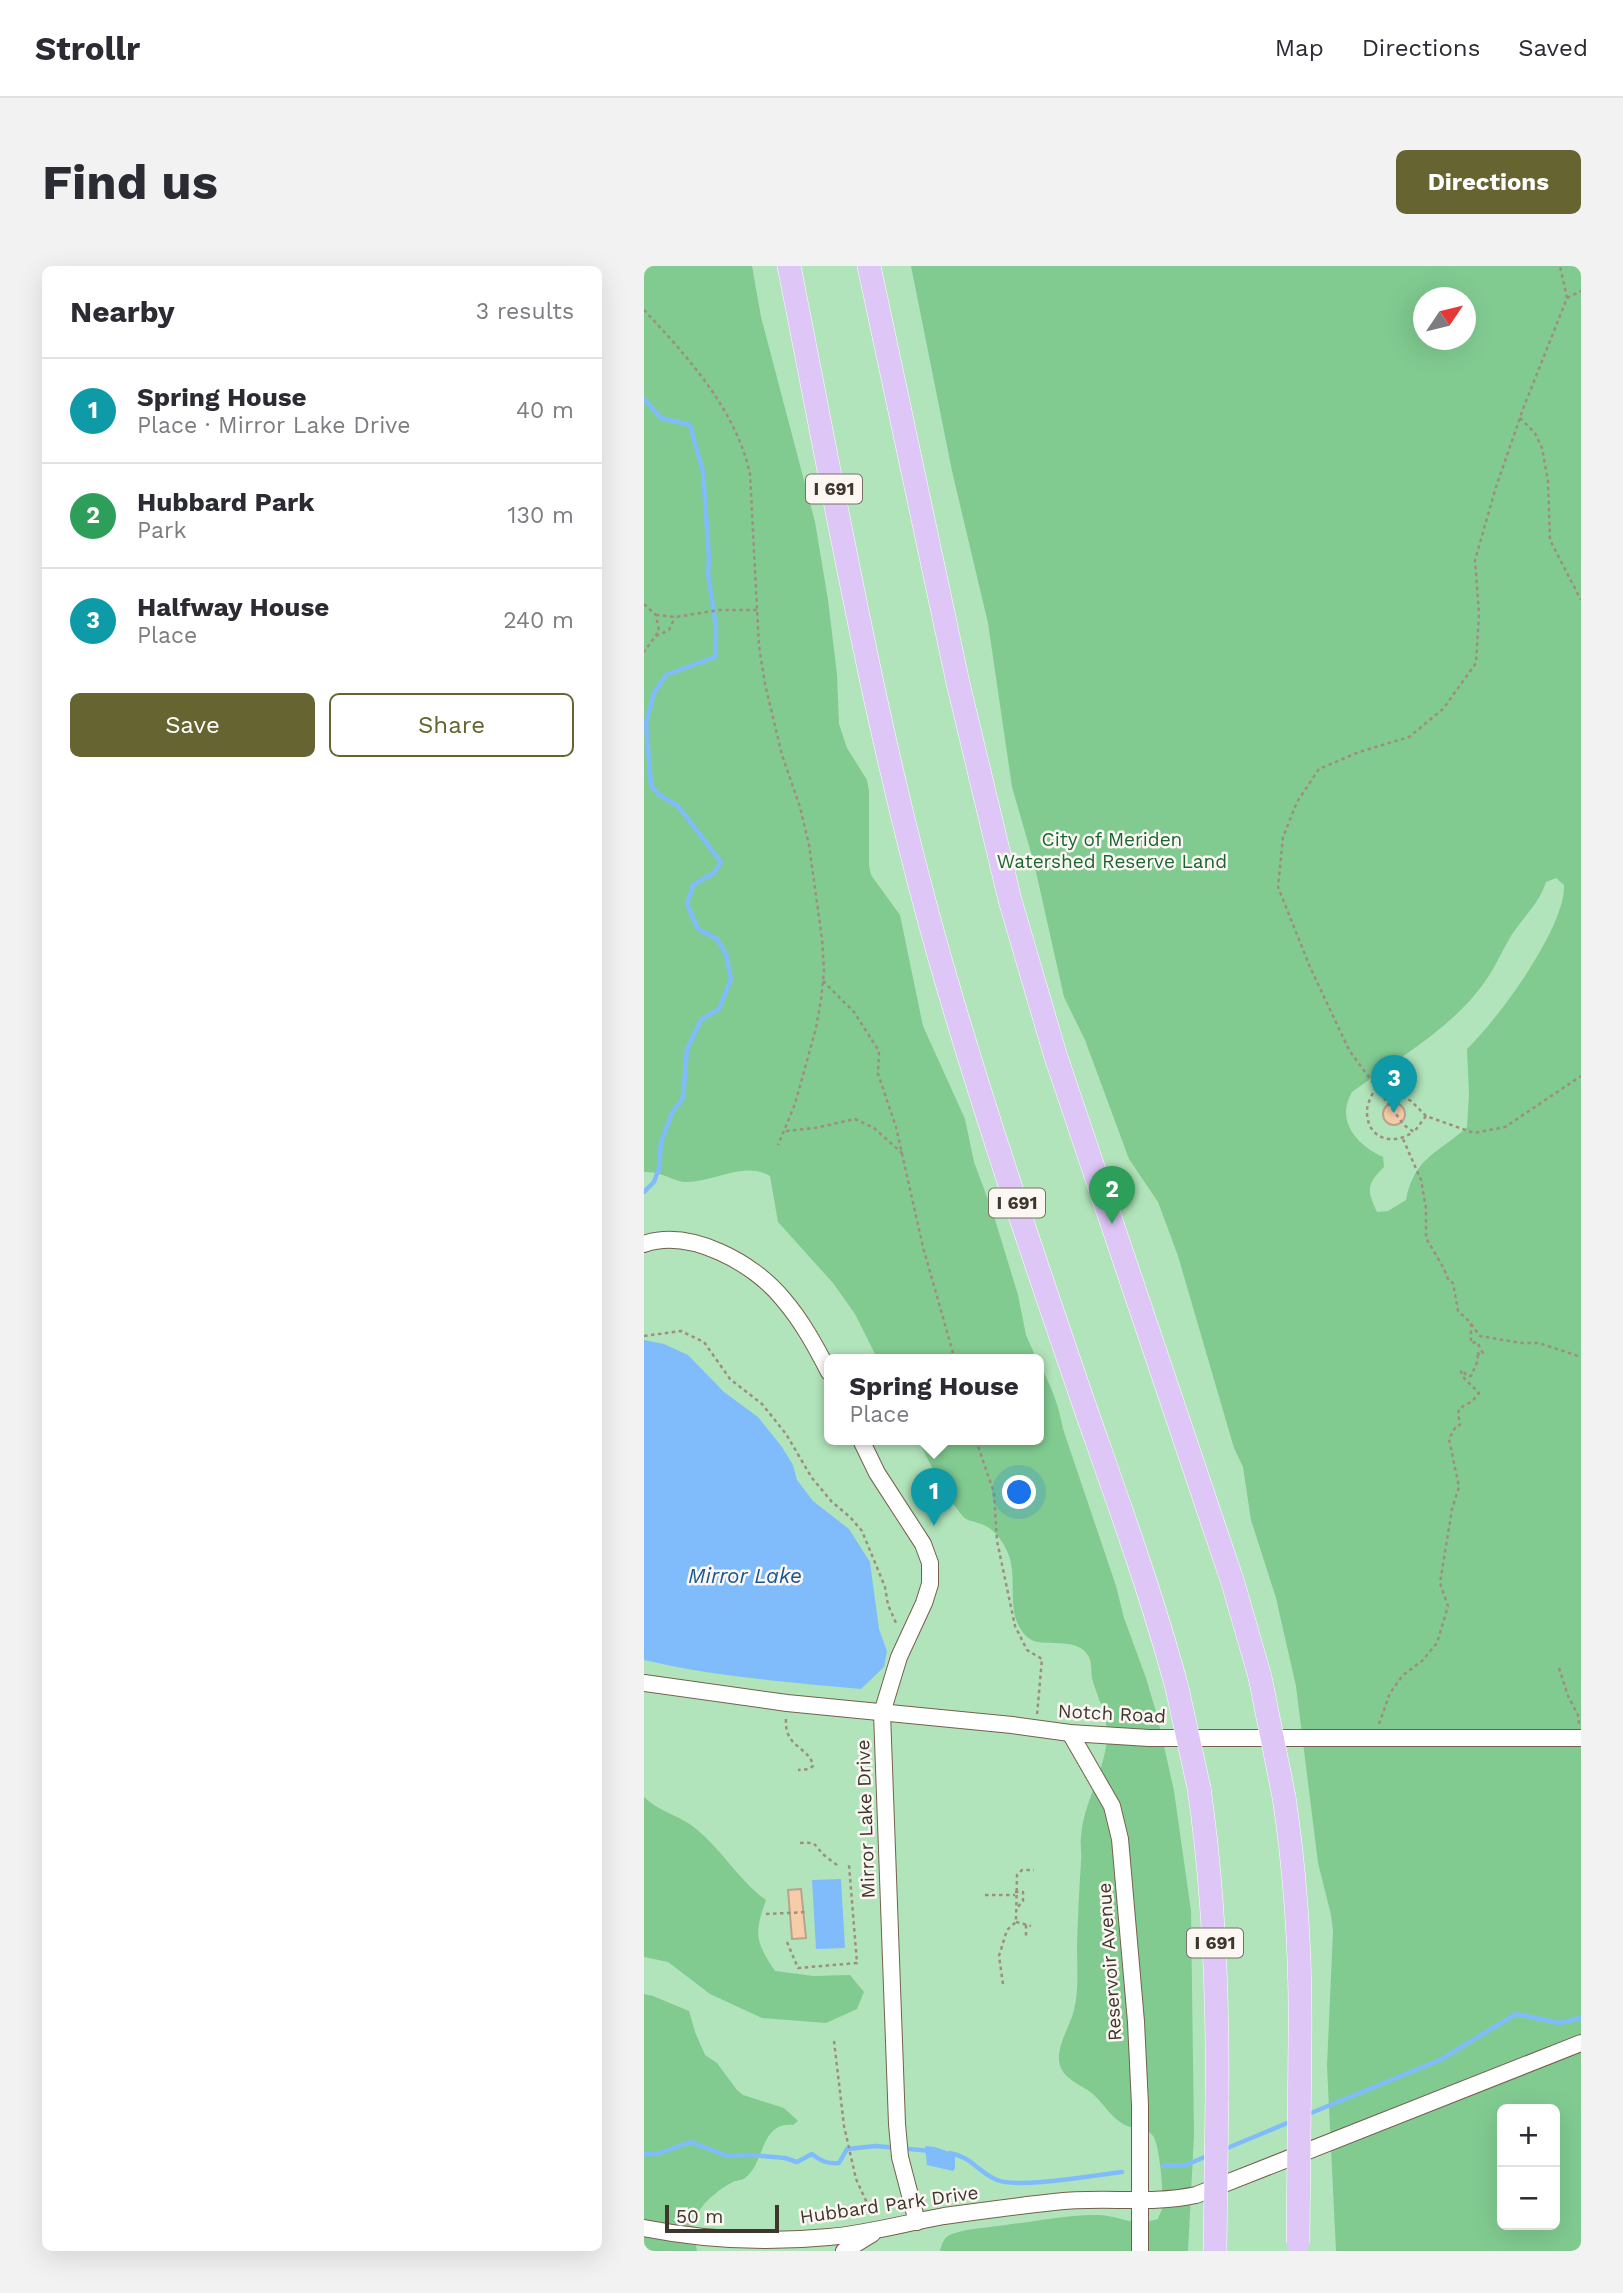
<!DOCTYPE html>
<meta charset="utf-8">
<style>
body{margin:0;font-family:"Work Sans",sans-serif;background:#f2f2f3;color:#2b2b33}
.controls{position:absolute;right:21px;bottom:21px;display:grid;overflow:hidden;border-radius:10px;box-shadow:0 7px 28px #0002}
.controls button{width:63px;height:63px;display:grid;place-items:center;padding:0;border:0;border-bottom:2px solid #e1e1e2;background:#fff;color:#2b2b33;font:35px sans-serif}
.compass{position:absolute;left:769px;top:21px;width:63px;height:63px;border-radius:50%;background:#fff;box-shadow:0 7px 28px #0002;rotate:55deg}
.scale{position:absolute;left:21px;bottom:18px;width:114px;box-sizing:border-box;padding-left:7px;border:4px solid #3f362e;border-top:0;font-size:19px;line-height:24px;white-space:nowrap;color:#3f362e;-webkit-text-stroke:5px #fcf7f3;paint-order:stroke}
.you{position:absolute;left:376px;top:1227px;width:24px;height:24px;margin:-18px;border:5px solid #fff;border-radius:50%;background:#1a73e8;box-shadow:0 0 0 10px #1a73e833}
.badge{display:grid;place-items:center;width:46px;height:46px;border-radius:50%;background:#666532;color:#fff;font-size:23px;font-weight:700}
.pin{position:absolute;translate:-50% -58px;filter:drop-shadow(0 2px 4px #0008)}
.pin::after{content:'';position:absolute;top:37px;width:24px;height:21px;background:inherit;clip-path:polygon(0 0,100% 0,50% 100%)}
.popup{position:absolute;left:180px;top:1088px;width:220px;height:91px;box-sizing:border-box;display:grid;place-content:center;border-radius:10px;background:#fff;filter:drop-shadow(0 2px 5px #0005);font-size:23px;white-space:nowrap;color:#7c7c81}
.popup b{font-size:26px;color:#2b2b33}
.popup::after{content:'';position:absolute;left:50%;top:100%;margin-left:-14px;border:14px solid transparent;border-top-color:#fff}
.list{margin:0;padding:0;list-style:none}
h2{display:flex;justify-content:space-between;align-items:center;height:91px;margin:0;padding:0 28px;font-size:30px}
h2 small{font-size:23px;font-weight:400;color:#7c7c81}
.list li{display:grid;grid-template-columns:46px 1fr auto;gap:21px;align-items:center;box-sizing:border-box;height:105px;padding:0 28px;border-top:2px solid #e1e1e2}
.list b{display:block;font-size:26px;white-space:nowrap}
.list p{margin:0;font-size:23px;white-space:nowrap;color:#7c7c81}
.list em{font-size:23px;font-style:normal;color:#7c7c81}
.actions{display:flex;gap:14px;padding:21px 28px}
.actions a{flex:1;padding:16px 0;border:2px solid #666532;border-radius:10px;text-align:center;font-size:24px;color:#666532}
.actions .main{background:#666532;color:#fff}
.map{position:relative;flex:none;width:937px;height:1985px;overflow:hidden;border-radius:10px}
header{display:flex;align-items:center;gap:42px;box-sizing:border-box;height:98px;padding:0 35px;background:#fff;border-bottom:2px solid #e1e1e2}
header strong{font-size:33px}
nav{display:flex;gap:38px;margin-inline-start:auto;font-size:24px}
.intro{display:flex;align-items:center;justify-content:space-between;box-sizing:border-box;height:168px;padding:0 42px}
h1{margin:0;font-size:49px}
.button{padding:18px 32px;border-radius:10px;background:#666532;color:#fff;font-size:24px;font-weight:700}
main{display:flex;gap:42px;padding:0 42px}
aside{flex:1;background:#fff;border-radius:10px;box-shadow:0 7px 28px #0002}
.map>svg:first-child{display:block}
.green{fill:#b1e4ba;fill-rule:evenodd}
.forest{fill:#81cb91;fill-rule:evenodd}
.water{fill:#80bcfc}
.lines{fill:none;stroke-linecap:round;stroke-linejoin:round}
.stream{stroke:#80bcfc;stroke-width:4.5}
.building{fill:#f6cda9;stroke:#b9a28e;stroke-width:2}
.minor-casing{stroke:#75604d;stroke-width:18}
.highway-casing{stroke:#fff;stroke-width:24}
.path{stroke:#9f8e7f;stroke-width:2.5;stroke-dasharray:3.5 3.5;stroke-linecap:butt}
.minor{stroke:#fff;stroke-width:16}
.highway{stroke:#dec6f6;stroke-width:23}
.highway-bridge-casing{stroke:#fff;stroke-width:24;stroke-linecap:butt}
.highway-bridge{stroke:#dec6f6;stroke-width:23}
.labels{text-anchor:middle;stroke-width:5;stroke-linejoin:round;paint-order:stroke}
.shield{fill:#fcf7f3;stroke:#787069;stroke-width:2}
.shield-label{font-size:18px;font-weight:bold;fill:#3f362e}
.park-label{font-size:19px;fill:#186732;stroke:#fcf7f3}
.street-label{font-size:19px;fill:#3f362e;stroke:#fcf7f3}
.water-label{font-size:21px;font-style:italic;fill:#185791;stroke:#fcf7f3}
</style>
<header>
<strong>Strollr</strong>
<nav><a>Map</a><a>Directions</a><a>Saved</a></nav>
</header>
<div class="intro"><h1>Find us</h1><a class="button">Directions</a></div>
<main>
<aside>
<h2>Nearby<small>3 results</small></h2>
<ul class="list">
<li><span class="badge" style="background:#0f9aa8">1</span><div><b>Spring House</b><p>Place · Mirror Lake Drive</p></div><em>40 m</em></li>
<li><span class="badge" style="background:#2e9e5b">2</span><div><b>Hubbard Park</b><p>Park</p></div><em>130 m</em></li>
<li><span class="badge" style="background:#0f9aa8">3</span><div><b>Halfway House</b><p>Place</p></div><em>240 m</em></li>
</ul>
<div class="actions"><a class="main">Save</a><a>Share</a></div>
</aside>
<div class="map">
<svg width="937" height="1985" viewBox="0 0 937 1985">
<rect width="100%" height="100%" fill="#ffe6d1"/>
<path class="green" d="M0,0H937V1985H0ZM780,32H822V74H780ZM185,1094H395V1174H185ZM858,1843H911V1959H858Z"/>
<g class="forest">
<path d="M0,0H108L117,51L171,256L184,334L193,408L195,458L203,482L223,514L225,525V599L227,609L256,649L279,760L321,853L330,896L349,947L374,1029L382,1069L393,1094H234L211,1048L189,1017L134,956L126,910C100,895 71,916 43,916C30,916 18,905 0,906Z"/>
<path d="M267,0H937V1985H692L683,1800L689,1665L687,1649L674,1597L652,1420L632,1332L607,1254L599,1201L590,1182L534,990L514,936L485,893L441,774L420,731L390,597L368,521L344,357L308,205ZM780,32H822V74H780ZM912,612L920,619C922,661 854,753 823,783L825,828L823,861C795,887 770,891 762,934L744,945L733,946C723,924 722,919 740,901L739,891C713,879 691,855 708,826C754,792 806,764 840,717C851,702 858,685 867,670C879,651 895,638 902,616ZM858,1843H911V1959H858Z"/>
<path d="M395,1096C406,1118 415,1139 419,1163L472,1320L480,1352L502,1412L513,1449L530,1525L547,1645L550,1869L544,1985H296C298,1977 300,1971 308,1968C324,1962 351,1961 368,1958C396,1955 426,1948 455,1949C478,1950 487,1961 514,1953C514,1951 518,1944 518,1943C520,1931 516,1879 509,1870C503,1861 490,1864 481,1859C468,1852 461,1840 451,1830C443,1822 433,1819 425,1812C420,1809 415,1800 415,1794C414,1777 426,1760 430,1744C435,1724 433,1701 433,1680C434,1652 435,1624 437,1596C438,1587 436,1578 437,1570C440,1534 463,1502 463,1468C463,1446 453,1432 448,1412C447,1405 448,1398 445,1391C433,1368 397,1384 383,1371C359,1348 376,1312 363,1285C357,1272 349,1261 334,1257C326,1254 322,1255 316,1247C299,1225 287,1199 274,1174H395Z"/>
<path d="M0,1531C13,1544 33,1549 47,1559C76,1580 93,1613 122,1634C110,1668 111,1675 131,1705L170,1710L206,1709L220,1726L213,1743L182,1757L118,1752L66,1728L24,1696L0,1691Z"/>
<path d="M0,1728L9,1730L45,1745L51,1766L61,1789L73,1797L93,1824L99,1829L140,1842L154,1855L149,1859C116,1855 121,1898 101,1912C100,1913 93,1915 91,1915C78,1921 61,1934 54,1947C47,1960 51,1972 53,1985H0Z"/>
</g>
<g class="water">
<path d="M0,1074L20,1078L44,1089L80,1126L114,1151L138,1181L149,1199L153,1214L169,1235L205,1263L226,1296L235,1363L243,1385L240,1401L217,1423C144,1416 72,1411 0,1394Z"/>
<path d="M197,1613L201,1682L172,1683L168,1614Z"/>
<path d="M281,1880L291,1881L311,1888V1902L309,1905L283,1899Z"/>
</g>
<g class="lines">
<g class="stream">
<path d="M0,133L17,152L46,159L59,206L65,292L64,308L72,361L71,391L22,409L10,427L2,457L7,519L15,529L34,540L77,596L70,607L49,619L43,638L54,663L73,673L82,688L87,713L75,743L57,754L43,783L39,832L28,847L17,876L15,902L10,916L0,926"/>
<path d="M662,1849L796,1794L872,1748L916,1757L937,1752"/>
<path d="M581,1883L648,1855"/>
<path d="M306,1887C328,1891 335,1907 353,1914C375,1923 451,1909 478,1906"/>
<path d="M0,1888H13L47,1876L83,1890L106,1889L141,1892L153,1896L168,1888C177,1895 183,1898 195,1897L203,1883L232,1880L287,1885"/>
<path d="M519,1900L542,1899L563,1890"/>
</g>
</g>
<g class="building">
<circle cx="750" cy="848" r="11"/>
<path d="M157,1623L162,1672L148,1673L144,1624Z"/>
</g>
<g class="lines">
<defs>
<g id="minor">
<path d="M0,978C46,962 110,997 139,1033C158,1055 172,1081 185,1106"/>
<path d="M217,1174L233,1207L279,1278L286,1297V1318L280,1337L255,1391L238,1447L253,1858L256,1891L273,1956"/>
<path d="M0,1417L143,1437L368,1459L426,1467L505,1472H937"/>
<path d="M426,1467L468,1540L476,1573L492,1756L496,1839V1985"/>
<path d="M0,1962C60,1974 123,1977 185,1971C223,1968 261,1957 300,1950C336,1945 373,1940 410,1936C458,1930 505,1939 552,1929L937,1777"/>
<path d="M200,1985L228,1968"/>
</g>
<g id="highway">
<path d="M145,0C193,240 234,482 303,717C345,861 394,1004 443,1147C475,1238 508,1329 533,1422"/>
<path d="M225,0L314,417L366,634L411,788L589,1317L616,1411"/>
<path d="M555,1522C570,1625 574,1728 573,1832"/>
<path d="M640,1531C652,1611 657,1691 656,1773"/>
</g>
</defs>
<use href="#minor" class="minor-casing"/>
<use href="#highway" class="highway-casing"/>
<g class="path">
<path d="M923,32L937,25"/>
<path d="M0,44C44,91 92,144 106,208L115,380L121,418L138,489L156,541L165,579L178,673L180,705L177,734L172,762L151,838L134,879"/>
<path d="M876,152L891,167L898,182L904,215L906,274L937,334"/>
<path d="M0,338L12,349L15,365L0,386"/>
<path d="M12,349L32,351L75,344H113"/>
<path d="M12,370L25,364L31,351"/>
<path d="M179,715L210,746L235,785L234,808L252,861L279,981L311,1094"/>
<path d="M732,821L747,824L767,835L782,850L830,867L861,861L937,810"/>
<path d="M732,821C728,829 722,839 723,848C725,875 751,879 769,866"/>
<path d="M782,850L770,866L760,859L705,784L666,701L634,621L639,571L653,536L675,503L715,486L765,471L799,443L832,397L835,348L831,294L852,221L879,143L923,32L916,0"/>
<path d="M142,865L171,862L211,853L230,862L259,888"/>
<path d="M827,1058L836,1070L877,1077H895L937,1091"/>
<path d="M0,1070L37,1065L60,1076L86,1113L118,1138L142,1168L168,1212L188,1236L206,1251L218,1265L241,1321L244,1339L252,1357"/>
<path d="M332,1174L350,1227L353,1275L371,1360L383,1384L398,1393L393,1449"/>
<path d="M915,1402L924,1430L934,1449L935,1458"/>
<path d="M142,1453C140,1482 166,1481 169,1500L165,1503L154,1504"/>
<path d="M735,1458L746,1427L759,1409L778,1395L793,1377L804,1340L796,1317L808,1243L815,1221L805,1173L812,1160L816,1159C813,1140 813,1144 827,1136C830,1134 832,1130 835,1127L820,1112L817,1106L818,1104L823,1110H827L834,1094L833,1086L836,1089L839,1087L833,1076L827,1077V1057L814,1045L809,1017L805,1015L799,1001L782,972V942L777,914L759,873"/>
<path d="M156,1577C174,1576 169,1578 180,1589C184,1593 190,1596 194,1600"/>
<path d="M371,1626H379V1635L372,1643"/>
<path d="M341,1629H371"/>
<path d="M122,1648L163,1646"/>
<path d="M372,1656L387,1660"/>
<path d="M382,1659V1670"/>
<path d="M143,1676L154,1702L213,1697L205,1599"/>
<path d="M359,1718L355,1690L363,1664L372,1656L373,1609L378,1604H390"/>
<path d="M190,1775L200,1860L212,1913L229,1950"/>
</g>
<use href="#minor" class="minor"/>
<use href="#highway" class="highway"/>
<defs>
<g id="highway-bridge">
<path d="M616,1411L640,1531"/>
<path d="M533,1422L555,1522"/>
<path d="M654,1977L656,1773"/>
<path d="M571,1985L573,1832"/>
</g>
</defs>
<use href="#highway-bridge" class="highway-bridge-casing"/>
<use href="#highway-bridge" class="highway-bridge"/>
</g>
<g class="labels">
<g class="shield">
<rect x="162" y="208.5" width="56" height="29" rx="5"/>
<rect x="345" y="922.5" width="56" height="29" rx="5"/>
<rect x="543" y="1662.5" width="56" height="29" rx="5"/>
</g>
<g class="shield-label">
<text x="190" y="229">I 691</text>
<text x="373" y="943">I 691</text>
<text x="571" y="1683">I 691</text>
</g>
<g class="park-label">
<text x="468" y="580">City of Meriden<tspan x="468" dy="22">Watershed Reserve Land</tspan></text>
</g>
<g class="street-label">
<text transform="translate(468 1447) rotate(3)" y="7">Notch Road</text>
<text transform="translate(221 1553) rotate(-92)" y="7">Mirror Lake Drive</text>
<text transform="translate(465 1696) rotate(-94)" y="7">Reservoir Avenue</text>
<text transform="translate(245 1938) rotate(-8)" y="7">Hubbard Park Drive</text>
</g>
<g class="water-label">
<text x="101" y="1317">Mirror Lake</text>
</g>
</g>
</svg>
<div class="controls">
<button>+</button>
<button>−</button>
</div>
<svg class="compass" viewBox="-18 -18 36 36"><path d="M0-13l5 13h-10z" fill="#e53935"/><path d="M0 13l5-13h-10z" fill="#7c7c81"/></svg>
<div class="scale">50 m</div>
<div class="you"></div>
<div class="pin badge" style="left:290px;top:1260px;background:#0f9aa8">1</div>
<div class="popup"><b>Spring House</b>Place</div>
<div class="pin badge" style="left:468px;top:958px;background:#2e9e5b">2</div>
<div class="pin badge" style="left:750px;top:847px;background:#0f9aa8">3</div>
</div>
</main>
